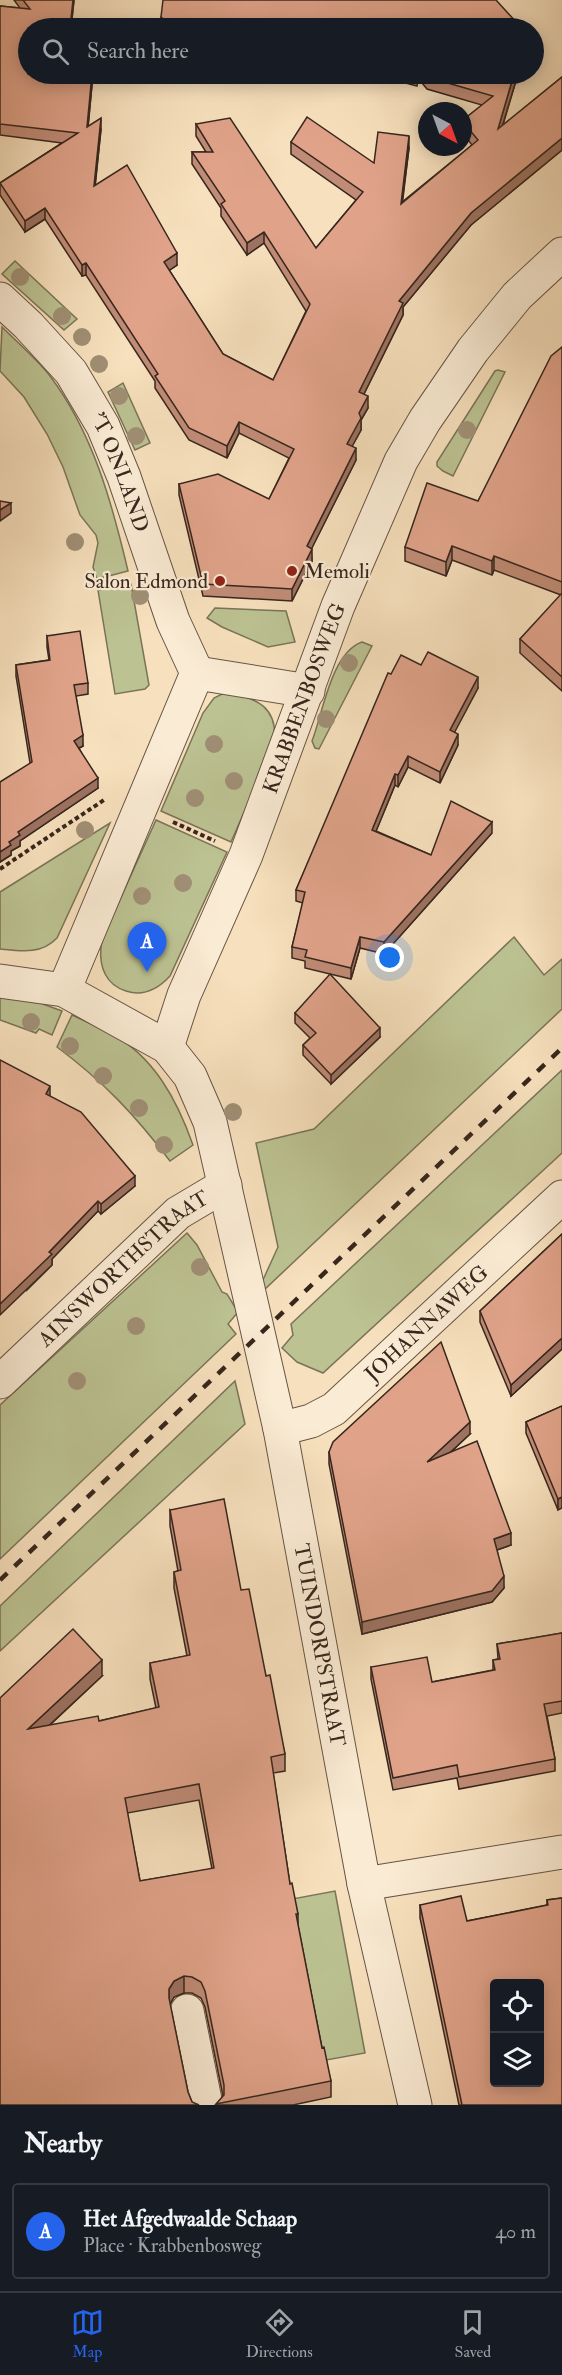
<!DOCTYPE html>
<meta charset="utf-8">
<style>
body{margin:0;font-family:"IM FELL Double Pica",serif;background:#242831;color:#f1f3f6}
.controls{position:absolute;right:18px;bottom:18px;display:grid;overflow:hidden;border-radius:6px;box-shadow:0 3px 15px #0003}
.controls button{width:54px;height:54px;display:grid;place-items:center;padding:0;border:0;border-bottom:2px solid #363941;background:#171b24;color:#f1f3f6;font:30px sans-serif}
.compass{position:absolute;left:418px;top:102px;width:54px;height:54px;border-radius:50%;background:#171b24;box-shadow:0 3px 15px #0003;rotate:139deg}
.you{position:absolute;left:390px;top:958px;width:21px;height:21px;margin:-15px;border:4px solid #fff;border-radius:50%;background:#1a73e8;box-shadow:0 0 0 9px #1a73e833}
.badge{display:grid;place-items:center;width:39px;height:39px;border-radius:50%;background:#2563eb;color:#fff;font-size:20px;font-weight:700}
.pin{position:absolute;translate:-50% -50px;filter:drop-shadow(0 2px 3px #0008)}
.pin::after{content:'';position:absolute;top:32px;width:21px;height:18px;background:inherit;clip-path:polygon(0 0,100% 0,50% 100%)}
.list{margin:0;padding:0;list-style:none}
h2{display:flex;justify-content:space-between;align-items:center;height:78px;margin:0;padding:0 24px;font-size:26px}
h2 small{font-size:20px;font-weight:400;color:#9ea1a6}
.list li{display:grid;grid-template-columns:39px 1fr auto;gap:18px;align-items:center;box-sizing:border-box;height:96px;margin:0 12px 12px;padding:0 12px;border:2px solid #363941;border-radius:6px}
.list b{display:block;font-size:22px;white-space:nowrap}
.list p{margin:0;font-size:20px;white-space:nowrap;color:#9ea1a6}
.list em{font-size:20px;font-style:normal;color:#9ea1a6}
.icon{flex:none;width:33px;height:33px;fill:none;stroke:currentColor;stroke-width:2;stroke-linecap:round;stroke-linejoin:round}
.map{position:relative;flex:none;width:562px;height:2105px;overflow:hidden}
.search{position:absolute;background:#171b24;box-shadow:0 3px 15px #0003;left:18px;right:18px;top:18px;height:66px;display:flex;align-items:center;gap:15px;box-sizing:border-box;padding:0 21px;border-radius:33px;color:#9ea1a6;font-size:22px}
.sheet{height:186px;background:#171b24}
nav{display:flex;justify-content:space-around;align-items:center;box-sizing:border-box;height:84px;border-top:2px solid #363941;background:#171b24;font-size:16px;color:#9ea1a6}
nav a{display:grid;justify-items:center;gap:3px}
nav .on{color:#2563eb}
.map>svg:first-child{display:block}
.green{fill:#bcc292;stroke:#7a7458;stroke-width:1.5}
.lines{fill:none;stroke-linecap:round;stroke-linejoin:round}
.minor-casing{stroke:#675445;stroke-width:35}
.path{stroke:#37261d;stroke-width:4;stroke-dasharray:4.5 3;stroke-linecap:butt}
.minor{stroke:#faebd4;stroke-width:33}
.rail{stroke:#37261d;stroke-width:4.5;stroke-dasharray:10 10;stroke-linecap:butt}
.tree{fill:#a08f75}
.wall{fill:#c18c77;stroke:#37261d;stroke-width:1.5;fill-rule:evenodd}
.shaded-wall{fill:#9d7261;stroke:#37261d;stroke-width:1.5}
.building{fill:#e0a38a;stroke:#37261d;stroke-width:1.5;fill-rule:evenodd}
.poi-dot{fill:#8f2418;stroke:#faebd4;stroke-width:2}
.labels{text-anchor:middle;stroke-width:4.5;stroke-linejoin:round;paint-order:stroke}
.street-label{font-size:21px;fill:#37261d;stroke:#faebd4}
.poi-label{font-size:21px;fill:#37261d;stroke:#faebd4;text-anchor:start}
</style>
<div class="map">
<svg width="562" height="2105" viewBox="0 0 562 2105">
<rect width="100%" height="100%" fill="#f7e0bd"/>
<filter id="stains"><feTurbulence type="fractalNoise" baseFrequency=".00333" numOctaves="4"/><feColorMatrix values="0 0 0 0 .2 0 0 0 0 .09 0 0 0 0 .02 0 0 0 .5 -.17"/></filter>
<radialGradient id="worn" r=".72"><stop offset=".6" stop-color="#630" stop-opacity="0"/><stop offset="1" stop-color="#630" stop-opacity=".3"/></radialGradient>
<g class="green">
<path d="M15,261L77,319L64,330L2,274Z"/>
<path d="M2,327C18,343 36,358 50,376C93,433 112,503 128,571L97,579L93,567L98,543L96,535L80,515L63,467L47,434L24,397L0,371Z"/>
<path d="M498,370L505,372L453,476L443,471L437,466V462L495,371Z"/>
<path d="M123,383L150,443L135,450L108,392Z"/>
<path d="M131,584L149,685L145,689L115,694L98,590Z"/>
<path d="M215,608L286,611L295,642L268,647L222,627L207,618Z"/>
<path d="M362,642L372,646L319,749L315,748L312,741C323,713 331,653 362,642Z"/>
<path d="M226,692C257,698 279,707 274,744L231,842L161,811L203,713L214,698Z"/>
<path d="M156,820L227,852L170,976C158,989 144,997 126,991C106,985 99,967 101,947C102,935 111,920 116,909C129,879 143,849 156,820Z"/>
<path d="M110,823L57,938C41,955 20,951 0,949V892Z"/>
<path d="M514,937L544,975L562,959V1009L264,1290L262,1282L278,1247L256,1143L314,1129Z"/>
<path d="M0,996L40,1003L62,1011L52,1035L39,1029L36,1033L0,1020Z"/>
<path d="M72,1015C84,1021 97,1026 110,1033C154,1056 177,1100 193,1145L170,1161C135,1115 104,1082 57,1047Z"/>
<path d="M562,1070V1153L323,1373L297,1362L282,1348L293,1335L291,1324Z"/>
<path d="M187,1233L197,1245L222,1292L227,1294L238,1312L228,1324L236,1334L0,1559V1405Z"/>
<path d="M235,1381L245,1424L0,1651V1606Z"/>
<path d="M335,1891L365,2053L321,2061L292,1899Z"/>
</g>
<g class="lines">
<defs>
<g id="minor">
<path id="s1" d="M0,299L28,325L71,372L103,426L124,477L173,621L197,673"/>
<path d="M197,673L308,691"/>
<path id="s2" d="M0,981L64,990L167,1047L190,1076L210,1122L280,1429L364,1884L415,2105"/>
<path d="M64,990L197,673"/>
<path id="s3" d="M167,1047L184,995L246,855L338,606L401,461L425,420L473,350L517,296L562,254"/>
<path id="s4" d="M0,1382L178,1213L225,1185"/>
<path id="s5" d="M280,1429L311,1421L334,1409L562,1197"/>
<path d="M364,1884L562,1852"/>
<path d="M187,2011L206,2105"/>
</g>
</defs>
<use href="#minor" class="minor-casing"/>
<g class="path">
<path d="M173,822L215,841"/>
<path d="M0,869L104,800"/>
</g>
<use href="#minor" class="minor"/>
<path class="rail" d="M0,1580L562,1048"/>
</g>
<g class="tree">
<circle cx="20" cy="277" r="9"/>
<circle cx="62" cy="316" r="9"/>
<circle cx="82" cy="337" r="9"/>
<circle cx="99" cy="364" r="9"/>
<circle cx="119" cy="396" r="9"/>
<circle cx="467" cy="430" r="9"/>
<circle cx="136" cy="436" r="9"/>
<circle cx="75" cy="542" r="9"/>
<circle cx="140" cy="596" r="9"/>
<circle cx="349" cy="663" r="9"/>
<circle cx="326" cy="719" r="9"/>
<circle cx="214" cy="744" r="9"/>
<circle cx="234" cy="781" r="9"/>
<circle cx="195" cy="798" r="9"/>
<circle cx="85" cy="830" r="9"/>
<circle cx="183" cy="883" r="9"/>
<circle cx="142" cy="896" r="9"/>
<circle cx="150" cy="940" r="9"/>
<circle cx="31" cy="1022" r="9"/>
<circle cx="70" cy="1046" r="9"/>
<circle cx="103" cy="1076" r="9"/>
<circle cx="139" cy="1108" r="9"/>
<circle cx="233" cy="1112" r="9"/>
<circle cx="164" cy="1145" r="9"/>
<circle cx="200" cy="1267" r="9"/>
<circle cx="136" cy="1326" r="9"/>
<circle cx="77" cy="1381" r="9"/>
</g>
<g class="wall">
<path d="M14,0H74L71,28H28L93,74L88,126L101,129L95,185L177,265L169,270L223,354L273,380L306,311L264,243L247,255L221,216V208L192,164V152H206L196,136V124L316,248L356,200L291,154V142L374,163L409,148L402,202L472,145L463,133V120L482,105L427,89L418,78L417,86L372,74H518L503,125L562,77V150L471,225L403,307V315L364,394L368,408L361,420V430L352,446L356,460L311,549L312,561L292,601L203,596L179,495V484L269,499L289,458L239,433L227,458L189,440L155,388V381L86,275L82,276L45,219L25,232L0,195V183L62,143L0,135V6L20,8Z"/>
<path d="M161,17L518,28H161Z"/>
<path d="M562,347V691L520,653V639L561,595L494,570L492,575L452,560L446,576L405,561V547L478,501Z"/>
<path d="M47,636L88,683V694L76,696L83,746L79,748L98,788L20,841V846L11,851V855L0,862L30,763L16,676V665L49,660L47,647Z"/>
<path d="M421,665L478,688L454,732L458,745L440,783L408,767L398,787L395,785L376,831L431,855L492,833L384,954L360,948L351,979L305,968V961L292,958V947L303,903L296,901V890L391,674Z"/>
<path d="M295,1013L380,1037L331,1084L303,1055V1045L310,1038L295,1023Z"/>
<path d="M50,1097L135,1186L101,1214L98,1211L52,1259V1265L27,1290Z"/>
<path d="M562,1234V1349L511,1396L480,1322V1311Z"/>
<path d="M562,1406L558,1510L526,1433V1422Z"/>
<path d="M470,1434L450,1453L511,1545L497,1550L504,1588L492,1602L362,1634L329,1464V1452Z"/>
<path d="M170,1510L241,1590L266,1676L285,1754V1771L273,1773L290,1884L298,1914V1926L322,2048L331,2081V2097L293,2105H216L223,2096L205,2007L201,1998L192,1993H184L174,1997L170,2004L188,2092L192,2102L0,2105V1698L102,1676L50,1725L99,1721L156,1708L150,1679V1663L187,1656L174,1588V1572L178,1571L170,1526ZM199,1800L212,1869L140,1881L127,1813Z"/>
<path d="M562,1633V1713L547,1716L555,1759V1771L459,1789L457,1778L393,1790L371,1679V1667L432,1682L493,1670V1660L498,1659L497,1644Z"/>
<path d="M562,1898V2105H459L420,1918V1905L467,1921L547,1905V1900Z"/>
</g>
<g class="shaded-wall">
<path d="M73,0H74L71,28H70Z"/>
<path d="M518,24V28H512Z"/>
<path d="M92,74H93L87,139V127Z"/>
<path d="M514,74H518L498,140V129Z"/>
<path d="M101,118V129L94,198V186Z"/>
<path d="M409,136V148L401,215V204Z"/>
<path d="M562,138V150L471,225L403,307V315L359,404V392L399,301L471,213Z"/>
<path d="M45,208V219L25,232V221Z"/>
<path d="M264,232V243L247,255V243Z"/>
<path d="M177,253V265L164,274V262Z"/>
<path d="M86,263V275L82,276V265Z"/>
<path d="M368,396V408L361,420V430L347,456V444L359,413Z"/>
<path d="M239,422V433L227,458V446Z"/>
<path d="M356,448V460L307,558V546Z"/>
<path d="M11,503V513L0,521V510Z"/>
<path d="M452,546V560L446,576V562Z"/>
<path d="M312,549V561L292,601V589Z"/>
<path d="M494,556V570L492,575V561Z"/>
<path d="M478,677V688L450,741V730Z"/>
<path d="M458,734V745L440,783V772Z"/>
<path d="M83,735V746L74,751V741Z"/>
<path d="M408,756V767L398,787V775Z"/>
<path d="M395,774V785L372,841V830Z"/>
<path d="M98,778V788L20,841V846L11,851V855L0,862V852L18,832Z"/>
<path d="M492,822V833L384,954V942Z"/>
<path d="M360,937V948L351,979V968Z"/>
<path d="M380,1028V1037L331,1084V1075Z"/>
<path d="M50,1086V1096L46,1105V1094Z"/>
<path d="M135,1176V1186L101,1214V1204Z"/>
<path d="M98,1201V1211L52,1259V1265L0,1315V1304Z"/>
<path d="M562,1338V1349L511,1396V1385Z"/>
<path d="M470,1422V1434L427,1474V1462Z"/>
<path d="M562,1497V1508L558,1510V1499Z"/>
<path d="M511,1533V1545L494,1551V1539Z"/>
<path d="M504,1576V1588L492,1602L362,1634V1622Z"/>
<path d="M102,1660V1676L28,1745V1729Z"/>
<path d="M184,1976V1993L174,1997L169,2006V2015V1989L174,1981Z"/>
</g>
<g class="building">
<path d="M23,0H73L70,28H28V74H92L87,127L101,118L94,186L127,165L177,253L164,262L223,354L273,380L310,304L264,232L247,243L221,204L225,201L192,152H213L196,124L230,118L316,248L363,192L291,142L307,117L374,163L378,132L409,136L401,204L478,140L463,122V120L493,96L427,77L424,74H514L498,129L562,77V138L471,213L399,301L403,303L359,392L368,396L359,413L361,418L347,444L356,448L307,546L312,549L292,589L203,584L179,484L218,474L269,499L294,449L239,422L227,446L189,428L155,376L158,374L86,263L82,265L45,208L25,221L0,183L78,133L0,124V6L30,9Z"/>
<path d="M163,0H496L518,24L512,28H175L161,17Z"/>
<path d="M562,347V582L494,556L492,561L452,546L446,562L405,547L427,483L478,501L551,356Z"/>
<path d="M0,501L11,503L0,510Z"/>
<path d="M562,593V677L520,639Z"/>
<path d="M80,631L88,683L74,685L83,735L74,741L98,778L18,832L20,835L9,842L11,845L0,852V782L32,762L16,665L50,660L47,636Z"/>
<path d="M428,652L478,677L450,730L458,734L440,772L408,756L398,775L395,774L372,830L431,855L451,801L492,822L384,942L360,937L351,968L305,957L307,950L292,947L305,892L296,890L388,673L391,674L401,655L421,665Z"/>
<path d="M330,974L380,1028L331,1075L303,1045L316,1033L295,1013Z"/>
<path d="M0,1060L50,1086L46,1094L81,1112L135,1176L101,1204L98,1201L49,1252L52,1254L0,1304Z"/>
<path d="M562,1234V1338L511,1385L480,1311Z"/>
<path d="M441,1342L470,1422L427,1462L477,1441L511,1533L494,1539L504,1576L492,1591L362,1622L329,1452L333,1442Z"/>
<path d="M562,1406V1497L558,1499L526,1422Z"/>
<path d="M224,1499L241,1590L249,1589L266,1676L270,1675L285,1754L271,1757L290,1884L292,1883L298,1914H296L322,2048L324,2047L331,2081L216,2104L224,2095V2085L205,1991L201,1982L192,1977L184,1976L174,1981L169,1989V1998L188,2092L192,2102L199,2105H0V1698L73,1629L102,1660L28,1729L98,1716L99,1721L159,1707L150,1663L190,1655L174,1572L181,1570L170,1510ZM199,1784L214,1868L140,1881L125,1798Z"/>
<path d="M562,1633V1701L544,1704L555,1759L459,1777L457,1765L393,1778L371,1667L427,1657L432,1682L495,1670L493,1660L500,1659L497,1644Z"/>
<path d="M461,1896L467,1921L548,1905L547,1900L562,1898V2105H462L420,1905ZM495,1983H540V2082H495Z"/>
</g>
<g class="poi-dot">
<circle cx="292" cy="571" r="6"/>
<circle cx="220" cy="581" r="6"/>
</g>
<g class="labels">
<g class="street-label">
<text dy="7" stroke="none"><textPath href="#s1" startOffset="214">'T ONLAND</textPath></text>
<text dy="7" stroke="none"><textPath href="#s3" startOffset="375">KRABBENBOSWEG</textPath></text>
<text dy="7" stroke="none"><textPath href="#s4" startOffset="168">AINSWORTHSTRAAT</textPath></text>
<text dy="7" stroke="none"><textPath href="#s5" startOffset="184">JOHANNAWEG</textPath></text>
<text dy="7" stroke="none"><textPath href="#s2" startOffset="804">TUINDORPSTRAAT</textPath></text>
</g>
<g class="poi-label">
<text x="304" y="578">Memoli</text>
<text x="208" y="588" text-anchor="end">Salon Edmond</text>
</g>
</g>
<rect width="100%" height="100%" filter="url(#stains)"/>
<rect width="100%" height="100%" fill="url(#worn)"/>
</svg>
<div class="controls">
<button><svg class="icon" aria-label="locate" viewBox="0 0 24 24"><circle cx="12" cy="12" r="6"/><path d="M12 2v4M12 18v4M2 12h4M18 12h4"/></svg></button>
<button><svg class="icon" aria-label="layers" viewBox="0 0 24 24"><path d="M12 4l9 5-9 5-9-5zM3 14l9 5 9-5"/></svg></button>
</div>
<svg class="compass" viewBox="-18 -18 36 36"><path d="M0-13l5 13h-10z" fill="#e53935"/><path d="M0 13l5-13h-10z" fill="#9ea1a6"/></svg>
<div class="you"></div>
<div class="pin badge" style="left:147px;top:972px">A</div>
<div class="search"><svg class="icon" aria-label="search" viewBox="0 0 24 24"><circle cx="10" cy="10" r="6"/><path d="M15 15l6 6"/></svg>Search here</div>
</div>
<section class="sheet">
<h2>Nearby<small></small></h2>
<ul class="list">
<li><span class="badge">A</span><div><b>Het Afgedwaalde Schaap</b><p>Place · Krabbenbosweg</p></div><em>40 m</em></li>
</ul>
</section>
<nav>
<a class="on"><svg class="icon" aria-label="map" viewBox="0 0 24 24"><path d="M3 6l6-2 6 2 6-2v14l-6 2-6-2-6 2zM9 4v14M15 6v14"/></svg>Map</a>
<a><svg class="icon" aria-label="directions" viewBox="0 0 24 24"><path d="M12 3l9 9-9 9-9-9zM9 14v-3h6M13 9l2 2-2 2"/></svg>Directions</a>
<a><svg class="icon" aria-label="saved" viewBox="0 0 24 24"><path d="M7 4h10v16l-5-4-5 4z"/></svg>Saved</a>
</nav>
